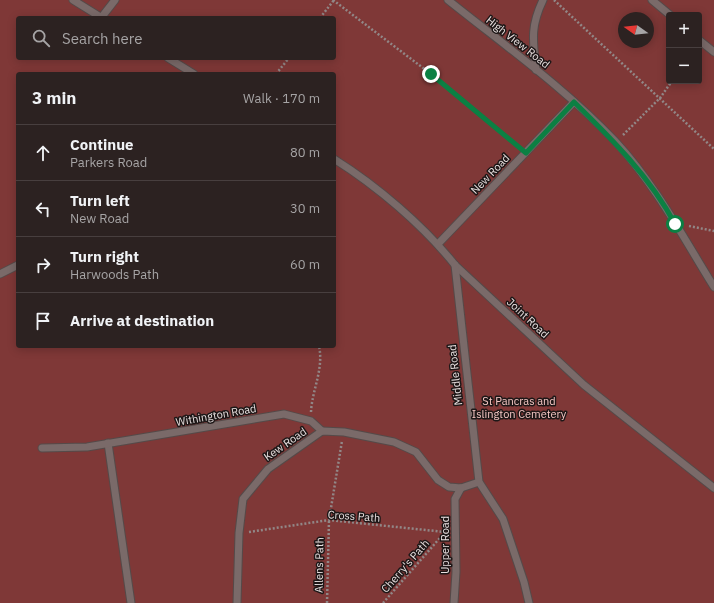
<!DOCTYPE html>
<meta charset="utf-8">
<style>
body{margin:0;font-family:"IBM Plex Sans",sans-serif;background:#382f2e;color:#f1f3f6}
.controls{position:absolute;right:12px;top:12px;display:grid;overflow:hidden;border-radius:4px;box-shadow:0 2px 10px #0003}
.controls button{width:36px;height:36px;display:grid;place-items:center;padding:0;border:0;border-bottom:1px solid #483f3f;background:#2c2221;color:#f1f3f6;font:20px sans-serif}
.compass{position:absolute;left:618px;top:12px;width:36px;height:36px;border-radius:50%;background:#2c2221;box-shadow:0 2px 10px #0003;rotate:285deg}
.stop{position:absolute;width:12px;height:12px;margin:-9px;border:3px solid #0b8043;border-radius:50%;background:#fff}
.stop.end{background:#0b8043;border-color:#fff;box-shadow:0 1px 4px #0008}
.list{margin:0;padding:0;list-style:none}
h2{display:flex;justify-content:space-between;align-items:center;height:52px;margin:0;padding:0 16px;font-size:17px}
h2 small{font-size:13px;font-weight:400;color:#a6a4a5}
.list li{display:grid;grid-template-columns:26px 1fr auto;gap:12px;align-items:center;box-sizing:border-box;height:56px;padding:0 16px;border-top:1px solid #483f3f}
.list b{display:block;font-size:15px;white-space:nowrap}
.list p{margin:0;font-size:13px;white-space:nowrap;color:#a6a4a5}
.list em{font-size:13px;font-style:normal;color:#a6a4a5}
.icon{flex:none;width:22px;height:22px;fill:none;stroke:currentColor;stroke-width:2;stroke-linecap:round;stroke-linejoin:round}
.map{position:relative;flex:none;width:714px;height:603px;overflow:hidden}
.search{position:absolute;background:#2c2221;box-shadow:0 2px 10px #0003;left:16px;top:16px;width:320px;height:44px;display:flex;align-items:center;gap:10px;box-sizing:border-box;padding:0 14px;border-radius:4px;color:#a6a4a5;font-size:15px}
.panel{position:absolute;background:#2c2221;box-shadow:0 2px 10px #0003;left:16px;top:72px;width:320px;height:276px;border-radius:4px}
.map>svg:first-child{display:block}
.green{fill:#7f3837;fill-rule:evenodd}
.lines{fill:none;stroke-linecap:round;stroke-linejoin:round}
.service-casing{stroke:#554a49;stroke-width:9}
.path{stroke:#928787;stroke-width:2.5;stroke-dasharray:2 2;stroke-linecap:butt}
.service{stroke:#7a6a69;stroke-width:7}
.route{stroke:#0b8043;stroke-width:5}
.labels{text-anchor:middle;stroke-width:3;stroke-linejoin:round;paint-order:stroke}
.street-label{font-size:11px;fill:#eae1e1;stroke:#1d1717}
.park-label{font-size:11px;fill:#f7c8c5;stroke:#1d1717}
</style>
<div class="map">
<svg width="714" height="603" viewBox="0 0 714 603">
<rect width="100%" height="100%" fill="#3a2d2c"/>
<path class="green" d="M0,0H714V603H0ZM669,15H699V81H669ZM18,18H334V58H18ZM624,18H648V42H624ZM18,74H334V346H18Z"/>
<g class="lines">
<defs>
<g id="service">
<path d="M73,0L102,18"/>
<path d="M448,0C504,45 565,88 615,141C655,184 683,237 714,287"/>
<path d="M652,0L670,15"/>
<path d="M101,18L115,0"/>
<path d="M699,40L714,52"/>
<path d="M168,58L194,74"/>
<path d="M536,70C533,41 530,27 543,0"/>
<path d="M334,159C377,186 423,225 455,265L584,385L714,488"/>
<path d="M438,244L574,102"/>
<path d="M455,265L479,482L503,519L524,582L529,603"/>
<path d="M0,274L18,265"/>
<path d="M108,443L131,603"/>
<path d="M42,448L87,447L284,414L311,421L322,431"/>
<path d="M237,603L239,533L243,499L268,469L322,431L344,432L394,442L416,452L438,480L449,487L461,488L479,482"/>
<path d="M454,603L456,572L455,499L461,488"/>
</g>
</defs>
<use href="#service" class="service-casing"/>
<g class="path">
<path d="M333,0L431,74L518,146"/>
<path d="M554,0L714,149"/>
<path d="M320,18L334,0"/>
<path d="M276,74L289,58"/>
<path d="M623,135L660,98L672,81"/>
<path d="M689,226L714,231"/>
<path d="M311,412C312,390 324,369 319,346"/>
<path d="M249,532L329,520L445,532"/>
<path d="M327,603L329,520L342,441"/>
<path d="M383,603L446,531"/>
</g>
<use href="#service" class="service"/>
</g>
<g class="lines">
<path class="route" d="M431,74L526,153L574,102C612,139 650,177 675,224"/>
</g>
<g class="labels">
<g class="street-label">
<text transform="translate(518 42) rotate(38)" y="4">High View Road</text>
<text transform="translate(490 174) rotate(-46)" y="4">New Road</text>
<text transform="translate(528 318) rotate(43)" y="4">Joint Road</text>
<text transform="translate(455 375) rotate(-96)" y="4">Middle Road</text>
<text transform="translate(216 415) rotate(-10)" y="4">Withington Road</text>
<text transform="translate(285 444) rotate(-35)" y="4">Kew Road</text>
<text transform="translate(354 516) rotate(4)" y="4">Cross Path</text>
<text transform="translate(445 545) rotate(-90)" y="4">Upper Road</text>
<text transform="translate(319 565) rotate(-89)" y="4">Allens Path</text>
<text transform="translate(405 566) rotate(-49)" y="4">Cherry's Path</text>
</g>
<g class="park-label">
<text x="519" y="405">St Pancras and<tspan x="519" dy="13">Islington Cemetery</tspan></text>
</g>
</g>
</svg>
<div class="controls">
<button>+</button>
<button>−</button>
</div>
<svg class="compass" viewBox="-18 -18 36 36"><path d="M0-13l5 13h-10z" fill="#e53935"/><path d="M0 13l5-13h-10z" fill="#a6a4a5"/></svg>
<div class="stop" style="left:675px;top:224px"></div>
<div class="stop end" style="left:431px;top:74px"></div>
<div class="search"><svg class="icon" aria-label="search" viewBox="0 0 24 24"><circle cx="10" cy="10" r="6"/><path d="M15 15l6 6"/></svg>Search here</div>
<section class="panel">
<h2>3 min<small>Walk · 170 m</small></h2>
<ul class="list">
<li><svg class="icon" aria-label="ahead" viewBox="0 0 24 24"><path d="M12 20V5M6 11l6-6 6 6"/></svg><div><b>Continue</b><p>Parkers Road</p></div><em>80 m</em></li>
<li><svg class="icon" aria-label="left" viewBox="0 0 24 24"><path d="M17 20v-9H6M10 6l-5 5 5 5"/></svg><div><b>Turn left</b><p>New Road</p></div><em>30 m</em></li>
<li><svg class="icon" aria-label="right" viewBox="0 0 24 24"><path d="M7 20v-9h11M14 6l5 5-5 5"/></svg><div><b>Turn right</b><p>Harwoods Path</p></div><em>60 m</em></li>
<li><svg class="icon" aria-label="arrive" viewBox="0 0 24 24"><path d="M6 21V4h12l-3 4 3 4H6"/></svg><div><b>Arrive at destination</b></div></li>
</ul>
</section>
</div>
